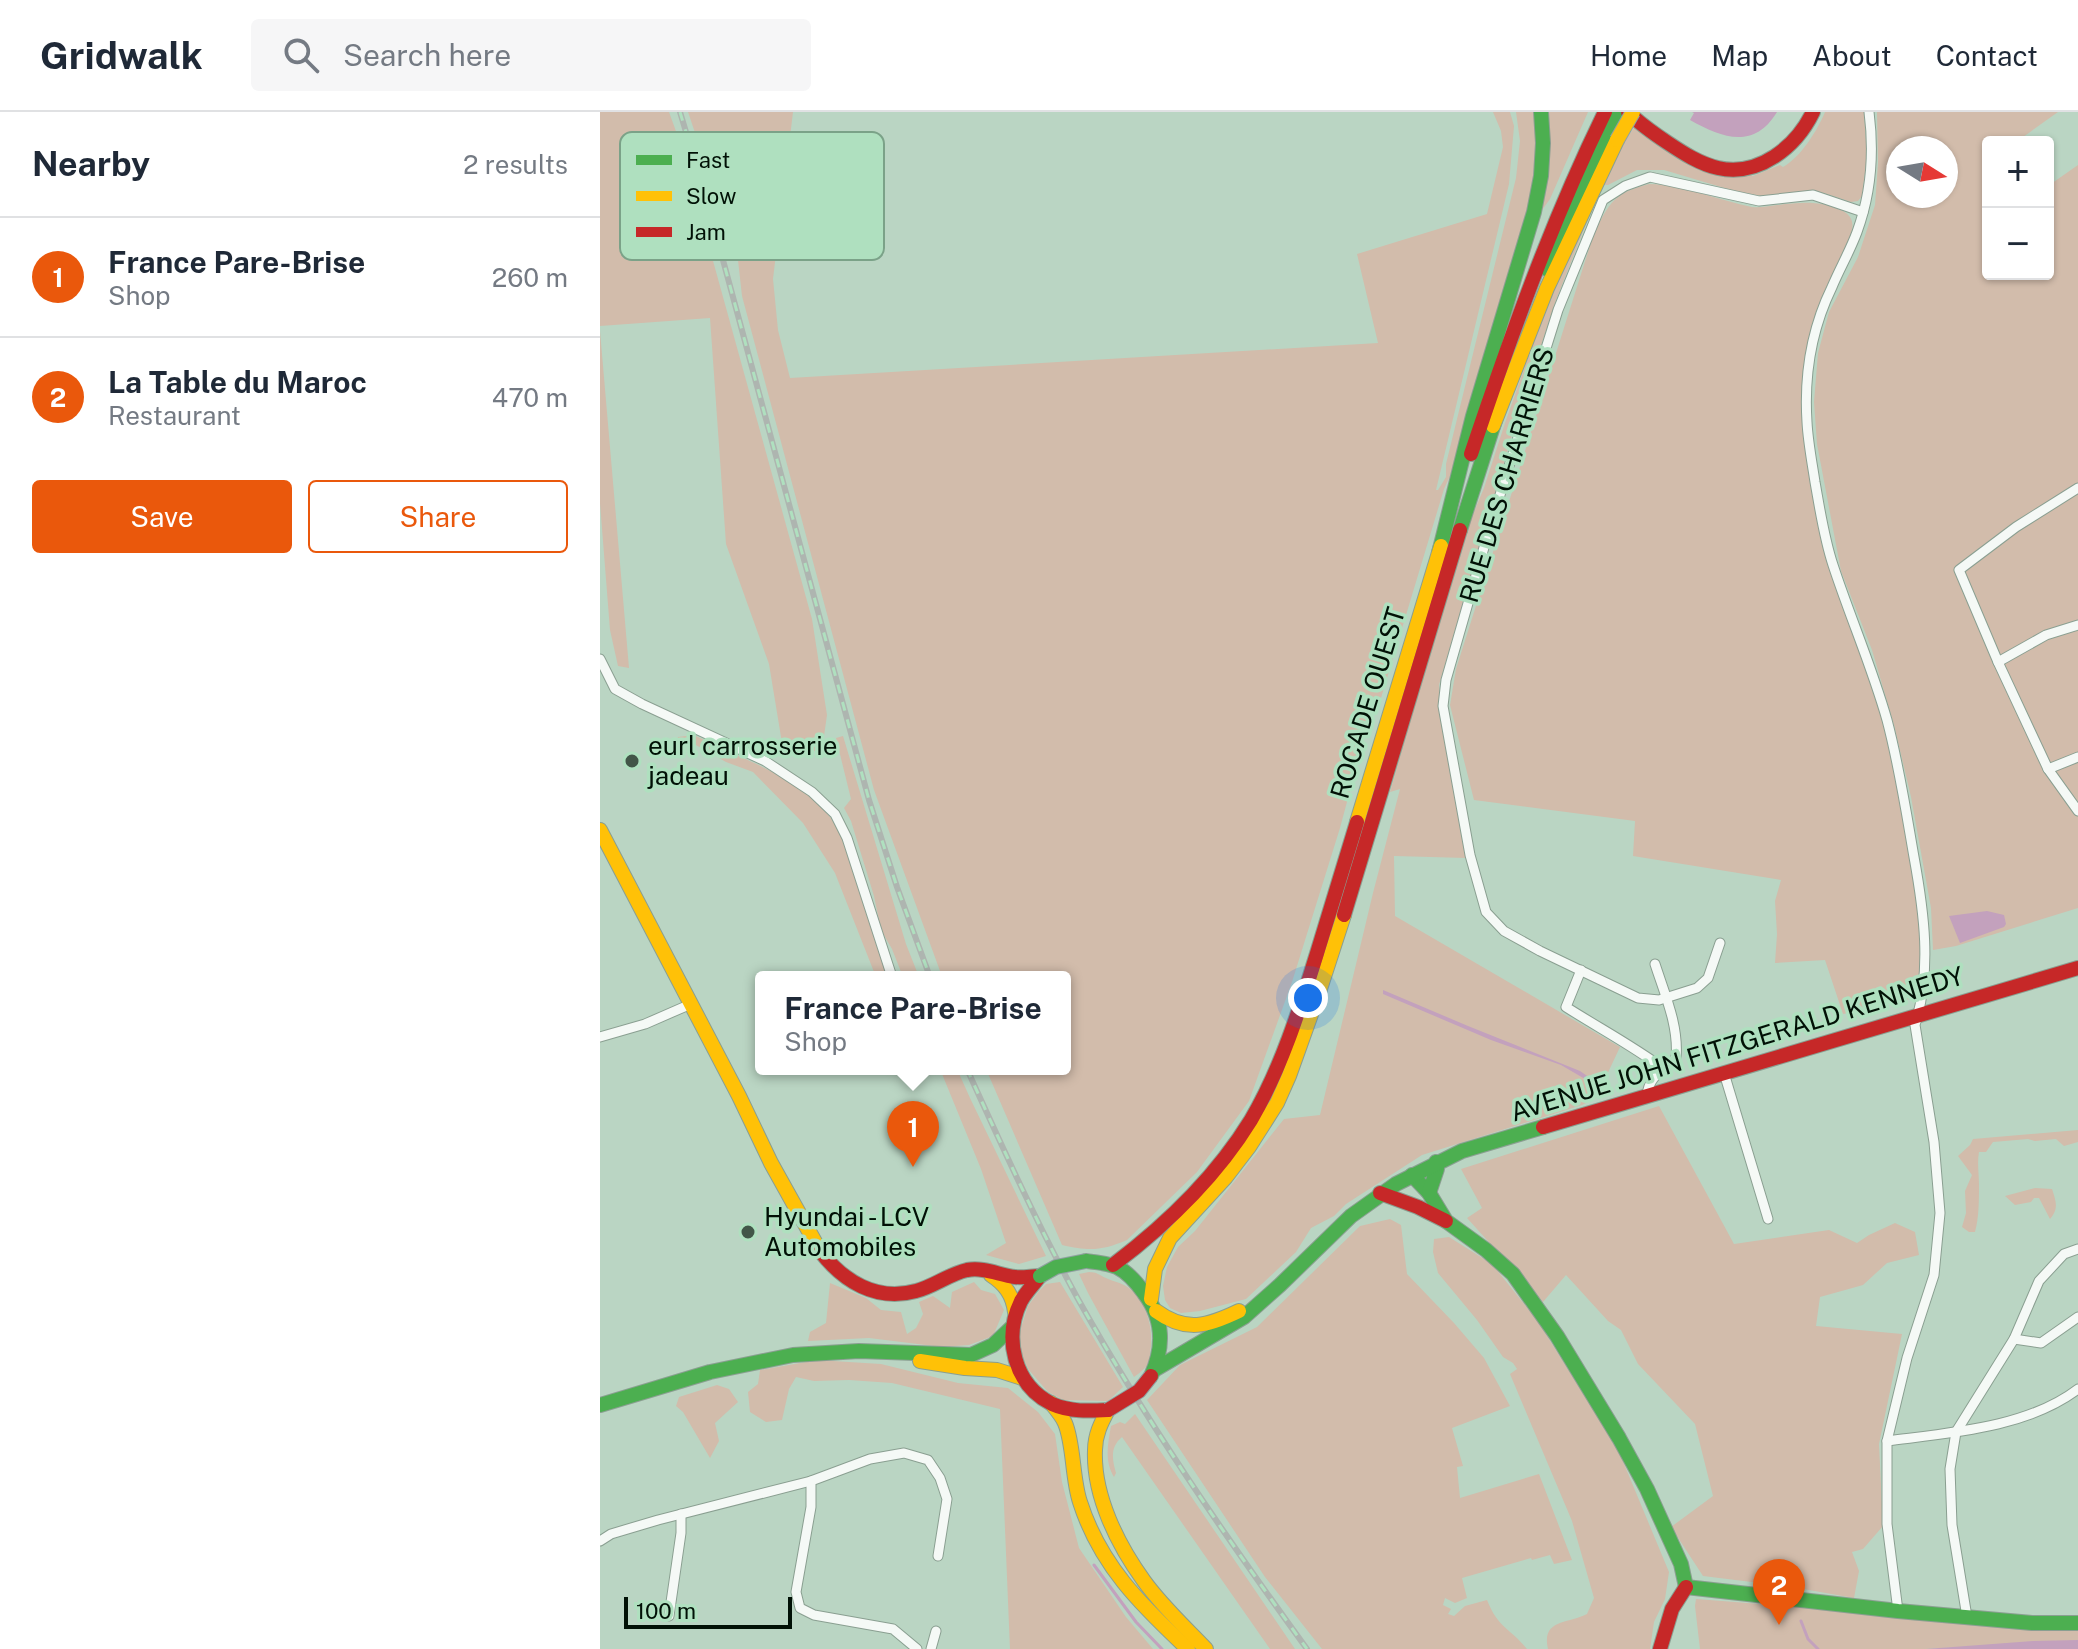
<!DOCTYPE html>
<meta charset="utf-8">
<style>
body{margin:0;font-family:"Public Sans",sans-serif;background:#f6f6f7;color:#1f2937}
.controls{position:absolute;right:24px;top:24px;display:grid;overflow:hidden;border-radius:8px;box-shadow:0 2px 6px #0004}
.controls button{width:72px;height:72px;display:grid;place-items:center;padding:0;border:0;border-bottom:2px solid #e0e1e3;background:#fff;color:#1f2937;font:40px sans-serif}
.compass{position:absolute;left:1286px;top:24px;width:72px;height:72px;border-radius:50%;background:#fff;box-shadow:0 2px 6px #0004;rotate:101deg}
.scale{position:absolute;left:24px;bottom:20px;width:168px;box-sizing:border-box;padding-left:8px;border:4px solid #011106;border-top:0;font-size:22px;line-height:28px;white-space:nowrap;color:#011106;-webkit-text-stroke:6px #afe0bf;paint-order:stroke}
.you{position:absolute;left:708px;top:886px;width:28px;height:28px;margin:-20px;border:6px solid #fff;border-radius:50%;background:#1a73e8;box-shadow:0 0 0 12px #1a73e833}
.badge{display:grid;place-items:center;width:52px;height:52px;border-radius:50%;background:#ea580c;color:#fff;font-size:26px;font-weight:700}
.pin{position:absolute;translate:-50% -66px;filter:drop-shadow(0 2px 4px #0008)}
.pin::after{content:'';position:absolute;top:42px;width:28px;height:24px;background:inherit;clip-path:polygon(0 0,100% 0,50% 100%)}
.popup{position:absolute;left:155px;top:859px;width:316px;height:104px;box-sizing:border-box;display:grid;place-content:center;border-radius:8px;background:#fff;filter:drop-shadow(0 2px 6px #0005);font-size:26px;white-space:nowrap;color:#747a83}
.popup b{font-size:30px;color:#1f2937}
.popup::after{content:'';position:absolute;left:50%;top:100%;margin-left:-16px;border:16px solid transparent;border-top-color:#fff}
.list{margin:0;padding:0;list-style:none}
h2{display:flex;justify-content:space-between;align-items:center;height:104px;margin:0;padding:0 32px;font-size:34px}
h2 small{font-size:26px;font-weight:400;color:#747a83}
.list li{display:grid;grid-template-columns:52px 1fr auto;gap:24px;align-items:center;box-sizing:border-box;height:120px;padding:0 32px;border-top:2px solid #e0e1e3}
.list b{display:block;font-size:30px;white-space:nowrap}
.list p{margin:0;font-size:26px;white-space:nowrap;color:#747a83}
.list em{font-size:26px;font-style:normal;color:#747a83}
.actions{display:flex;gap:16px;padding:24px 32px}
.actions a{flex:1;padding:18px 0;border:2px solid #ea580c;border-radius:8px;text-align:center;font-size:28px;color:#ea580c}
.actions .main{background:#ea580c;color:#fff}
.icon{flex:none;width:44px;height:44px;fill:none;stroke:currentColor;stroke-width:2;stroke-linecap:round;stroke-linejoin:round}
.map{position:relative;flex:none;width:1478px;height:1537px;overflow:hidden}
header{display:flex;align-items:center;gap:48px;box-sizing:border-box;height:112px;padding:0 40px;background:#fff;border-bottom:2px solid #e0e1e3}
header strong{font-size:38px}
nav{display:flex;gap:44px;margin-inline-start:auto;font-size:28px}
.search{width:560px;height:72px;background:#f6f6f7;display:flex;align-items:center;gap:20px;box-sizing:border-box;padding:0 28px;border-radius:8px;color:#747a83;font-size:30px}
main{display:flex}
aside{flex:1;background:#fff}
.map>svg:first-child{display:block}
.green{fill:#d2bcab;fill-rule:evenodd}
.water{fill:#c3a1bd}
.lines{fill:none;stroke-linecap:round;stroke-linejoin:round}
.stream{stroke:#c3a1bd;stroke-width:3}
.street-casing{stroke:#8a9f91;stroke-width:11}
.fast-casing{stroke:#8a9f91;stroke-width:16}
.slow-casing{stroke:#8a9f91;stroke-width:16}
.jam-casing{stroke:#8a9f91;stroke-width:16}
.street{stroke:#f5f9f6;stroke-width:9}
.fast{stroke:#4caf50;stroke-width:14}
.slow{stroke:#ffc107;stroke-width:14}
.jam{stroke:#c62828;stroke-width:14}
.rail-casing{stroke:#aeb5b0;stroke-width:6}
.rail{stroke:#afe0bf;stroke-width:3;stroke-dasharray:9;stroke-linecap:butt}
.fast-bridge-casing{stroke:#90a0a1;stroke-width:16;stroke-linecap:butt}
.slow-bridge-casing{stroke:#90a0a1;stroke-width:16;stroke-linecap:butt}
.jam-bridge-casing{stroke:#90a0a1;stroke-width:16;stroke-linecap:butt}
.fast-bridge{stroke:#4caf50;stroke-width:14}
.slow-bridge{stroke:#ffc107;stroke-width:14}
.jam-bridge{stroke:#c62828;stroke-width:14}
.poi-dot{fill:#425648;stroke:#afe0bf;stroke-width:3}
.labels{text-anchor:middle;stroke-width:7;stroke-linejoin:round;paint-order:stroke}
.street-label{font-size:26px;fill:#011106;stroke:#afe0bf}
.poi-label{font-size:26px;fill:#011106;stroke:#afe0bf;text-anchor:start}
.key{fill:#afe0bf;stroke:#7ba288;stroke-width:2}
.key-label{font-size:22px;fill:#011106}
</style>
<header>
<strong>Gridwalk</strong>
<div class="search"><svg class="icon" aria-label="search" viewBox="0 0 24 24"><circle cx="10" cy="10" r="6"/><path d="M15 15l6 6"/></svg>Search here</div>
<nav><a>Home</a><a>Map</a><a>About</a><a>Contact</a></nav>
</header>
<main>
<aside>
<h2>Nearby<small>2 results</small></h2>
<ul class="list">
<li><span class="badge">1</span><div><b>France Pare-Brise</b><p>Shop</p></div><em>260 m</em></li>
<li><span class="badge">2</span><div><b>La Table du Maroc</b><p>Restaurant</p></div><em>470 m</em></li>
</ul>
<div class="actions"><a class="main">Save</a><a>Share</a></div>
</aside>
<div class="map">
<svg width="1478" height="1537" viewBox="0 0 1478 1537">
<rect width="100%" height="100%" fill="#bad5c3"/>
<g class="green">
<path d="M0,0H69L81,33L212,507L227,603L222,638L198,641L183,637L169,552L126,432L110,206L0,214Z"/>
<path d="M88,0H193L173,167L178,218L190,266L778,231L757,142L887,102L903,35L901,19L893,0H910L914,14L909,72L836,378H838L846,365V352L916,66L920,29L916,0H934L938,35L930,89L850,364L844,377L781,586L779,593H773L740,716L692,870L649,989L597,1060L527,1128C501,1139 489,1139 462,1133L386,957H465V865H343L340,859L274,678L142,184L138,148Z"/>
<path d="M946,0H988L950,87L942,98Z"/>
<path d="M1225,0H1264L1267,45L1262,84L1258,89L1251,90L1224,81L1166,85L1131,78L1064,58H1037L1008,73H1004L1024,30L1036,13L1153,64L1180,53L1183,55C1201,45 1217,19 1225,0Z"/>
<path d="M1277,0H1458L1416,30H1388V50L1384,54L1388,60V162H1448V74L1478,53V796L1356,834L1333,838L1331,796L1311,685L1294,613L1272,538L1241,459L1217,332L1214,290L1218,241L1229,200L1258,145L1275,93L1278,51ZM1298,36H1346V84H1298Z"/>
<path d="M1049,72C1085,73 1117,88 1152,95C1160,96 1168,94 1177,93C1201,90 1221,88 1243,99C1254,105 1254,114 1250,125L1222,188L1210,228L1203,264L1206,332L1232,462L1279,595L1298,670L1317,785L1323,830L1319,885L1243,902L1225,848L1175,851L1177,822L1175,789L1181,768L1033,744L1035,709L874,688L850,593L856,557L994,121C1010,90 1014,81 1049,72Z"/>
<path d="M996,87L956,188L914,316L839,573L843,612L867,746L794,744L795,804L1020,935L996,986L982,993L822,1043L746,1092L734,1104L711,1116L696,1140L646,1187L600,1199L581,1201L570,1196L565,1188L563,1174L567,1155L578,1135L595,1119L684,1007L720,1003L773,781L800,677L790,680L857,440L884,376L905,311L952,178Z"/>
<path d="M0,219L29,556L18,554L10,518L0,391Z"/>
<path d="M94,623C130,641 169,655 203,678C241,704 251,747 264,789C271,814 279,840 287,865H276L235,761L203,711L153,660L126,650L94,632L76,633L78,625Z"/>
<path d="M243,624L306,832L319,865H303L292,837L281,818L274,784L251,709L244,696L251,687L236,626Z"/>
<path d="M340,957H357L370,986L446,1144L419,1152L386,1143L406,1131L381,1057Z"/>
<path d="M1059,994L1134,1132L1229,1118L1257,1131L1269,1123L1295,1111L1315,1120L1319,1143L1287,1151L1263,1173L1220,1185L1216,1214L1302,1222L1279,1332L1283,1414L1263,1437L1252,1440L1259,1459L1254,1486L1192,1475L1103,1464L1071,1415L1113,1384L1095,1312L1038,1252L1021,1218L1008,1209L966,1163L943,1190L867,1106L882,1096L861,1057Z"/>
<path d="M1478,1018V1030L1464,1034L1456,1027L1435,1029L1428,1027L1393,1030L1386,1040H1379C1377,1051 1379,1061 1379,1073C1379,1088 1379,1106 1375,1120H1369L1362,1115L1366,1101L1365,1079L1372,1063L1358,1044L1370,1033L1373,1027Z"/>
<path d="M1435,1076L1452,1077C1456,1089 1459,1097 1450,1107L1439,1086H1434L1431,1090L1415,1093L1405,1084Z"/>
<path d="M790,1107L801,1113L807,1162L854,1211L884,1246L910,1294L852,1316L863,1354L857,1355L860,1386L939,1362L972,1448L954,1452L950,1443L932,1448L931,1446L862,1466L867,1486L855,1491L845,1486L843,1493L851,1497L848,1502L854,1504L865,1494L887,1488C898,1516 910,1516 927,1537H722L665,1465L547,1288L580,1253L657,1215L760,1114Z"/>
<path d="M849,1125L892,1152L937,1208L1017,1335L1069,1460L1065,1487L1054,1510L1050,1537H948C941,1507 968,1512 987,1502L994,1486L972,1409L910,1262L917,1257L913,1251L903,1245L877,1208L838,1161L833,1140L834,1127Z"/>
<path d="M489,1160C497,1160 499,1163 506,1166C512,1169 518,1170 524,1173C544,1183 553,1212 551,1234C550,1239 550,1248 548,1252C545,1257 538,1262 534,1265L488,1181L479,1162Z"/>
<path d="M374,1170L381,1178L395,1182L404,1198L393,1224L369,1233L342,1235L269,1226L208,1229L210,1220L226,1211L230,1171L266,1186L281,1198L301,1200L307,1222L316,1216L323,1202L319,1190L333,1184L350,1196L352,1180Z"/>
<path d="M460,1170L523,1275L508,1289L463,1288L448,1280L428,1257L421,1241L419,1222L428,1194L439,1179L446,1172Z"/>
<path d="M217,1248L281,1252L358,1271L408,1276L438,1300L455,1322L462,1370L479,1436L526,1505L553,1537H410L400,1297L292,1271L249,1268L214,1269L196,1265L189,1277L182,1308L166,1310L150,1300L148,1280L158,1272L160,1258Z"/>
<path d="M117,1273L129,1277L138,1290L115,1311L119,1329L110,1346L83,1300L76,1294L79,1285Z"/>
<path d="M535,1302L695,1537H670L522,1325C510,1335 512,1347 516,1361L514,1365C504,1349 508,1331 511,1314L520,1310L525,1312Z"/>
<path d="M1096,1487L1478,1517V1529L1325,1537H1100L1095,1494Z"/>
</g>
<g class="water">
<path d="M1092,0H1177C1154,38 1122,26 1090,8L1094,1Z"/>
<path d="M1387,799L1404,803L1406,812L1404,815L1360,831L1349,804Z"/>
<path d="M783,878L868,914L980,959L1013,982L1005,981L997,974L961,953L891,928L783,882Z"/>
<path d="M1478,1528V1537H1326L1433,1529Z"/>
</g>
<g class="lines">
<g class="stream">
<path d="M494,1453L536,1510L562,1537"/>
<path d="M1201,1509L1208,1527L1218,1537"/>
</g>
<defs>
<g id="street">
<path d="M1269,0C1274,39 1271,82 1257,120C1250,139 1240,156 1232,175C1211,218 1204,263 1207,310C1208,330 1212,350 1215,370C1220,398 1224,426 1233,453C1250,505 1272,555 1287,608C1299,653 1306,699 1314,745C1324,800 1332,858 1315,913L1334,1030L1340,1101L1334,1163L1307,1246L1287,1329V1412L1298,1499"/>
<path d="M1478,376L1416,415L1359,458L1398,550L1448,657L1478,699"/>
<path d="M0,547L15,577L42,592L165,649L212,680L235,702L247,726L292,865"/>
<path d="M1398,550L1446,523L1478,513"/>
<path d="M1448,657L1478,645"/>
<path d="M1120,831L1108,866L1097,876L1059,888L1038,886L940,839L904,819L886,800L870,743L843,594L846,568L889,418L958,198L1003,88L1025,74L1050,65L1159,89L1213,83L1263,100"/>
<path d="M981,858L966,895C999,916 1033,934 1064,957"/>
<path d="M0,925L45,912L91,892"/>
<path d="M1124,961L1168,1107"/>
<path d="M1047,984C1048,965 1063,958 1076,946C1079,914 1065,883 1055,852"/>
<path d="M1414,1227L1441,1231L1478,1205"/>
<path d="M1287,1329C1349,1321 1427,1316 1478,1277"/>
<path d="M0,1429L11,1422L58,1408L211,1369"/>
<path d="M69,1504L81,1421V1402"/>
<path d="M1367,1505L1352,1413L1350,1357L1356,1320L1414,1227L1439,1169L1464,1142L1478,1137"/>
<path d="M317,1537L293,1517L214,1503L200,1496L196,1480L211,1395V1369L270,1347L304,1341L328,1348L340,1366L347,1387L338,1444"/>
<path d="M331,1537L336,1519"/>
</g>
<g id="fast">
<path d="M947,157L1016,0"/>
<path d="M860,418L896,305"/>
<path d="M839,441L873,304L934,100L941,64L943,31L941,0"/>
<path d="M812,1063L829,1081L846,1109L886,1138L913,1162L957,1224L1019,1326L1047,1377L1081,1452L1086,1475"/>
<path d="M829,1081L837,1057L836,1050"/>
<path d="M486,1149C496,1150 507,1151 517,1155C529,1161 537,1171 544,1181C564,1207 564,1236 551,1264"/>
<path d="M554,1258L644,1205L680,1173L751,1104L796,1072L862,1039L943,1015"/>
<path d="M0,1293L110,1260L193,1243L259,1239L371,1243L393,1233L411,1216"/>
<path d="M1086,1475L1298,1499L1432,1511H1478"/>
</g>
<g id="slow">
<path d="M893,314L947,176L1017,28"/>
<path d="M757,710L841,434"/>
<path d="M0,718L139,984L171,1051L220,1139"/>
<path d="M391,1163C405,1172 413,1183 415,1200"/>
<path d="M551,1187L555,1157L570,1126L626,1065L649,1035L677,991L689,964L719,880L744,803"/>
<path d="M556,1199C586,1221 608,1214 639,1199"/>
<path d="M320,1249L365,1256L397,1258L422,1266"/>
<path d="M451,1291C456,1297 462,1304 465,1311C474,1332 472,1366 480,1390C500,1453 541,1493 588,1537"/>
<path d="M508,1298C501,1311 495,1323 495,1338C493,1384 518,1433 544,1469C562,1494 585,1515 606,1537"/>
</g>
<g id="jam">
<path d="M1028,0C1040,12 1053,21 1068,31C1083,41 1100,52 1118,56C1159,65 1196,35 1213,0"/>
<path d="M871,342C910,226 951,110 1005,0"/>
<path d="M744,803L860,418"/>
<path d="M943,1015L1478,856"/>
<path d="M780,1081L818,1095L846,1109"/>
<path d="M220,1139C243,1169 276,1190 316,1179C333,1175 349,1162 367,1158C384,1155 399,1163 415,1165C423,1166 432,1164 440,1164"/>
<path d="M513,1153C566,1113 616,1065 651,1008C682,955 700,896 718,838C731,795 744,753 757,710"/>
<path d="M440,1164C434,1172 426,1180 421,1189C403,1226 414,1273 452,1292C470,1300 489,1299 508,1298"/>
<path d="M1060,1537L1072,1497L1086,1475"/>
</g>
</defs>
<use href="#street" class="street-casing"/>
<use href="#fast" class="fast-casing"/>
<use href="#slow" class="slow-casing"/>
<use href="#jam" class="jam-casing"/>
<use href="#street" class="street"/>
<use href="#fast" class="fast"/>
<use href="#slow" class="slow"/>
<use href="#jam" class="jam"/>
<defs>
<g id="rail">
<path d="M80,0L110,100L269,688L297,775L330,865"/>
<path d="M367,957C402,1034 437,1112 478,1187C546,1309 625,1424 707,1537"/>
</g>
</defs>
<use href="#rail" class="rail-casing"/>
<use href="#rail" class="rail"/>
<defs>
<path id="fast-bridge" d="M440,1164L456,1155L486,1149"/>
<path id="slow-bridge" d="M1017,28L1033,0"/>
<path id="jam-bridge" d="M508,1298L539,1279L551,1264"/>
</defs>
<use href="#fast-bridge" class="fast-bridge-casing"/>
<use href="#slow-bridge" class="slow-bridge-casing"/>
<use href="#jam-bridge" class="jam-bridge-casing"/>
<use href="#fast-bridge" class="fast-bridge"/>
<use href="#slow-bridge" class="slow-bridge"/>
<use href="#jam-bridge" class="jam-bridge"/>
</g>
<g class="poi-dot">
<circle cx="32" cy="649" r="8"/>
<circle cx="148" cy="1120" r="8"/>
</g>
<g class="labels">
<g class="street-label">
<text transform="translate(907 363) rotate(-73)" y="9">RUE DES CHARRIERS</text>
<text transform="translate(768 591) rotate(-73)" y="9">ROCADE OUEST</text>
<text transform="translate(1137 932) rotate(-17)" y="9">AVENUE JOHN FITZGERALD KENNEDY</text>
</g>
<g class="poi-label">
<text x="48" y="643">eurl carrosserie<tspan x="48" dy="30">jadeau</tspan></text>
<text x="164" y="1114">Hyundai - LCV<tspan x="164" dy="30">Automobiles</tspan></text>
</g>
</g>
<rect x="20" y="20" width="264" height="128" rx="12" class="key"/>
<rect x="36" y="43" width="36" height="10" fill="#4caf50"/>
<rect x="36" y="79" width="36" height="10" fill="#ffc107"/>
<rect x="36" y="115" width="36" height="10" fill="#c62828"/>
<g class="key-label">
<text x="86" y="56">Fast</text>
<text x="86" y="92">Slow</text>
<text x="86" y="128">Jam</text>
</g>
</svg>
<div class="controls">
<button>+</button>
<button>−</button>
</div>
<svg class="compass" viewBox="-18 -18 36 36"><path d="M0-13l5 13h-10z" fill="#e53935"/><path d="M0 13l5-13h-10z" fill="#747a83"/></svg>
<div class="scale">100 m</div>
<div class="you"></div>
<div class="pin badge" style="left:313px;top:1055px">1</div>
<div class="popup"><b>France Pare-Brise</b>Shop</div>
<div class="pin badge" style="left:1179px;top:1513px">2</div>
</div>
</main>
